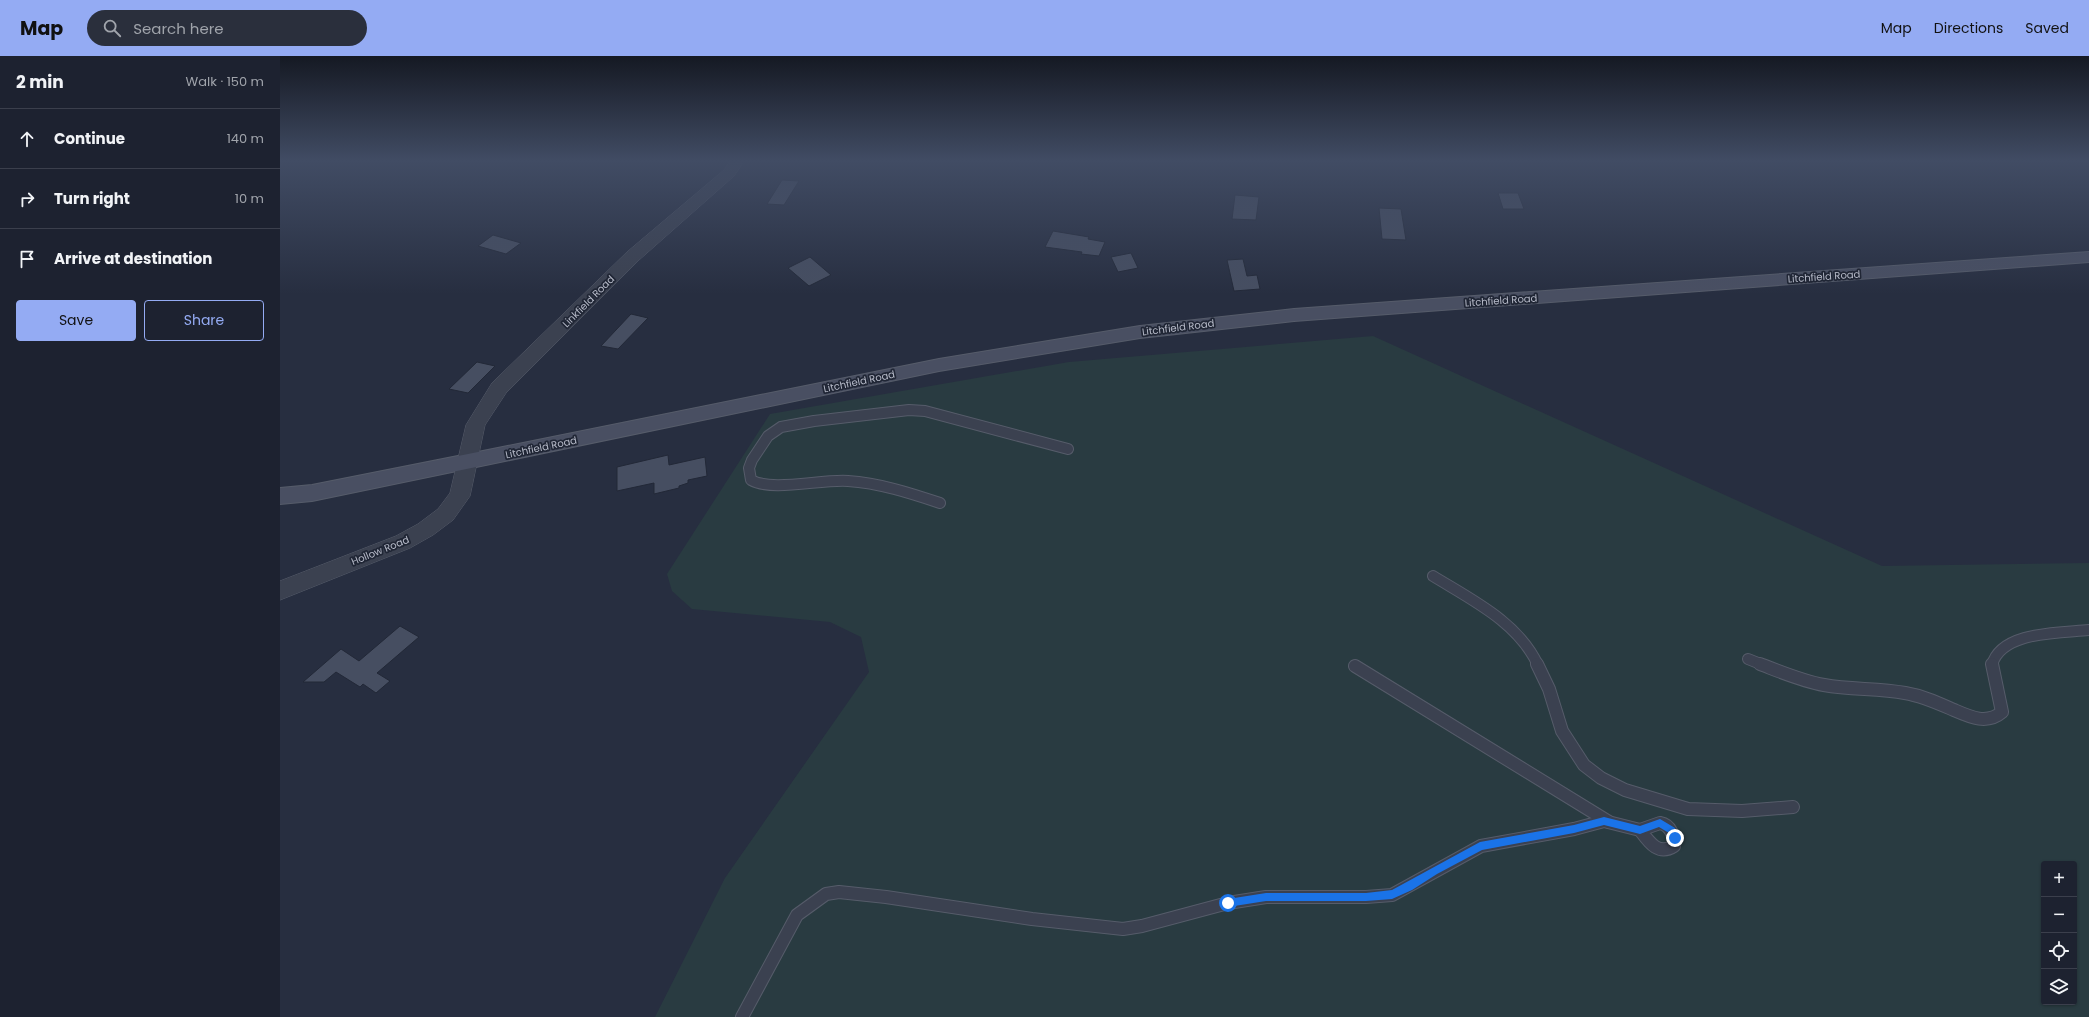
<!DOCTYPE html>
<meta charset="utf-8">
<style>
body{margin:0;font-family:Poppins,sans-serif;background:#2a2f3c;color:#f1f3f6}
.controls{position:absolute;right:12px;bottom:12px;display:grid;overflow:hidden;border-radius:4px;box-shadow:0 1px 3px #0004}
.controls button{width:36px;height:36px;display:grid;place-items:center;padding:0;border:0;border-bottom:1px solid #3b3f4c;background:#1d2230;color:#f1f3f6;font:20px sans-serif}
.stop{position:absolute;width:12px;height:12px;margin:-9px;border:3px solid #1a73e8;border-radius:50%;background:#fff}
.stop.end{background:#1a73e8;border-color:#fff;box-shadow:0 1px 4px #0008}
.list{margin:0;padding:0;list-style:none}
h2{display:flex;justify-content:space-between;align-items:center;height:52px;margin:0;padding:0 16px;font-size:17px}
h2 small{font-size:13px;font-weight:400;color:#a0a4ab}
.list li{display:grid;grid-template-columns:26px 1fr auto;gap:12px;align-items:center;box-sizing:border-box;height:60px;padding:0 16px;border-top:1px solid #3b3f4c}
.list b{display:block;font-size:15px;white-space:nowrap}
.list em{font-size:13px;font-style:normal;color:#a0a4ab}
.actions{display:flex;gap:8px;padding:12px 16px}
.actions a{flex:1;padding:9px 0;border:1px solid #94abf3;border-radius:4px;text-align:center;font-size:14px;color:#94abf3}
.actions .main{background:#94abf3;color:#111}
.icon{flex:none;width:22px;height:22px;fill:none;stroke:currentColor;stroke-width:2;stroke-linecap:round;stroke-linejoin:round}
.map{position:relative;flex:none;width:1809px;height:961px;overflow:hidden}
header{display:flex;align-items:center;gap:24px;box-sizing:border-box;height:56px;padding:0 20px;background:#94abf3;color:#111}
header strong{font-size:19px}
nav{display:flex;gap:22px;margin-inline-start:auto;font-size:14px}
.search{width:280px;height:36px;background:#2a2f3c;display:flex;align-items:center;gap:10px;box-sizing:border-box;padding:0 14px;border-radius:22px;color:#a0a4ab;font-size:15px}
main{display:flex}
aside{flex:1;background:#1d2230}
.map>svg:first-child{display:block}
.green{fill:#293b41;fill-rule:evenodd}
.building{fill:#464e61;stroke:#222837}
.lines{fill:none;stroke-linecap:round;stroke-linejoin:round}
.service-far1-casing{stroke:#565c6a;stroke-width:12}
.service-casing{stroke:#565c6a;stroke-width:14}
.minor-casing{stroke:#565c6a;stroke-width:1}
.secondary-casing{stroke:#565c6a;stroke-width:2}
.service-far1{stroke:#3b4150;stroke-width:10}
.service{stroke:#3b4150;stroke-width:12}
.minor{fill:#3b4150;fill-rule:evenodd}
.secondary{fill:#494f62;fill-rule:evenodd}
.route{fill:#1a73e8}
.labels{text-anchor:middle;stroke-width:3.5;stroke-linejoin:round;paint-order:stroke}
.street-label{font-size:10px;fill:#b8bcca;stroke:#202635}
</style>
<header>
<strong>Map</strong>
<div class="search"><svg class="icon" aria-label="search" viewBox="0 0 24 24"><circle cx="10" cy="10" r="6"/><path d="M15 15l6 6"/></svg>Search here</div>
<nav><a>Map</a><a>Directions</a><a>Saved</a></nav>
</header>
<main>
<aside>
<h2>2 min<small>Walk · 150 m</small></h2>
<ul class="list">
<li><svg class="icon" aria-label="ahead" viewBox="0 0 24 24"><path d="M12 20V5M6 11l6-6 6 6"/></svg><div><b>Continue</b></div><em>140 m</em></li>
<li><svg class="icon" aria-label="right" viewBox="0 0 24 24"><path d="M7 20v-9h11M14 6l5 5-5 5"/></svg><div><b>Turn right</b></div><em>10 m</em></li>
<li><svg class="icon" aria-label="arrive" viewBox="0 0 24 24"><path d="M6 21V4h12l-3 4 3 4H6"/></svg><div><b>Arrive at destination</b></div></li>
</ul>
<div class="actions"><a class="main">Save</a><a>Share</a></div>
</aside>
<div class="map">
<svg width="1809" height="961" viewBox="0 0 1809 961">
<rect width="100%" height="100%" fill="#272e40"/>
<path class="green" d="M1093,280L1602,510L1809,507V961H375L445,822L589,616L581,581L550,566L412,553L392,535L387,518L490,358L789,306ZM1764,808H1794V946H1764Z"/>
<g class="building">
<path d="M502,124L519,125L504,149L487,148Z"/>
<path d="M1218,137H1238L1244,153H1223Z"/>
<path d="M955,139L979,141L976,164L952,163Z"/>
<path d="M1099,152L1121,153L1126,184L1102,183Z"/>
<path d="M773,175L809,181L808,183L825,186L819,200L801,198L802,196L765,191Z"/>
<path d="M213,179L241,187L226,198L198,190Z"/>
<path d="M851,197L858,212L838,216L831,201Z"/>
<path d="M530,201L551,219L529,230L508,212Z"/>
<path d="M963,203L967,220L977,219L980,233L954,235L947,204Z"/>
<path d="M351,258L368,262L338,293L321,290Z"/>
<path d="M197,306L215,310L188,337L169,333Z"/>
<path d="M388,399L389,409L425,401L427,420L408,424V427L399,430V432L374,438V427L337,435V411Z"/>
<path d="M120,570L139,581L97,617L110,625L96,637L83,628L80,631L56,616L44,626H23L61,593L79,605Z"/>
</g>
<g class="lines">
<defs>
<g id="service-far1">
<path d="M660,447C630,437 599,427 568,425C541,423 492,436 471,424L469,412L472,404L488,380L501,371L534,365L629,354L645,355L788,393"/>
<path d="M1153,520C1192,544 1238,566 1258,609"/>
<path d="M1468,603L1483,609"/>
<path d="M1712,609C1721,575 1780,577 1809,574"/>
</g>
<g id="service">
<path d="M1257,608L1269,633L1282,675L1304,709L1321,722L1345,734L1408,753L1462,755L1513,751"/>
<path d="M1480,608C1501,616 1522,625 1544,629C1571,634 1598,632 1625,637C1643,640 1658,647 1674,654C1690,661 1707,669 1722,656L1712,608"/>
<path d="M1075,610L1329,766"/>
<path d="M1380,767C1391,769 1394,780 1394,790C1378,800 1369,786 1360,774Z"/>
<path d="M462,961L517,859L546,838L559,836L606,841L752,863L843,873L862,870L948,847L986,841H1086L1112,839L1201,790L1294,773L1324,765L1360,774"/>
</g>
<path id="minor" d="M451,104H465L454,120L359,204L226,337L205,369L190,440L173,464L153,479L130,492L0,544V525L116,480L138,468L158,453L170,437L186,369L212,327L347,196L444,114Z"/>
<path id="secondary" d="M1809,196V206L1014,265L860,282L659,315L32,445L0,448V432L32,429L188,398L659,303L860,270L1014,253Z"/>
</defs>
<use href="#service-far1" class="service-far1-casing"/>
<use href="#service" class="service-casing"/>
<use href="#minor" class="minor-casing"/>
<use href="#secondary" class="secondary-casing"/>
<use href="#service-far1" class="service-far1"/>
<use href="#service" class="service"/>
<use href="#minor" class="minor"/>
<use href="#secondary" class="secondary"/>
</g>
<linearGradient id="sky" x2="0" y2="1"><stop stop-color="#151923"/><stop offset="0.44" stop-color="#414c64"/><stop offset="1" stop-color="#414c64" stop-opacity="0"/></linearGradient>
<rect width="1809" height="238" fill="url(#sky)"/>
<path class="route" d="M1324,761L1360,770L1380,763L1395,772L1399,782L1395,786L1392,785L1389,777L1379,771L1360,778L1324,769L1294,777L1202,794L1157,818L1132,834L1112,843L1086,845H986L948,851L944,847L948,843L986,837H1086L1112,834L1200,786L1294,769Z"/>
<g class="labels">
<g class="street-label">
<text transform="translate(1544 220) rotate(-4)" y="4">Litchfield Road</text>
<text transform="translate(1221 244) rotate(-4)" y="4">Litchfield Road</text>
<text transform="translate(308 245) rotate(-45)" y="4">Linkfield Road</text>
<text transform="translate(898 271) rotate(-7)" y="4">Litchfield Road</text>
<text transform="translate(579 325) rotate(-12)" y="4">Litchfield Road</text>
<text transform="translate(261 391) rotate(-12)" y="4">Litchfield Road</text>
<text transform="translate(100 494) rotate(-22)" y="4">Hollow Road</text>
</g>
</g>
</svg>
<div class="controls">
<button>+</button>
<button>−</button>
<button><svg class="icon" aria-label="locate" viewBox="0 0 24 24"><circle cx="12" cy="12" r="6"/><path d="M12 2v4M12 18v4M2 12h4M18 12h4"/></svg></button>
<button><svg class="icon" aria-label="layers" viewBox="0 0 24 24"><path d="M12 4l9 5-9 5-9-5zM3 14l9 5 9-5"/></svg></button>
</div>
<div class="stop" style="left:948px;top:847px"></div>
<div class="stop end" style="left:1395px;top:782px"></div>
</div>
</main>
